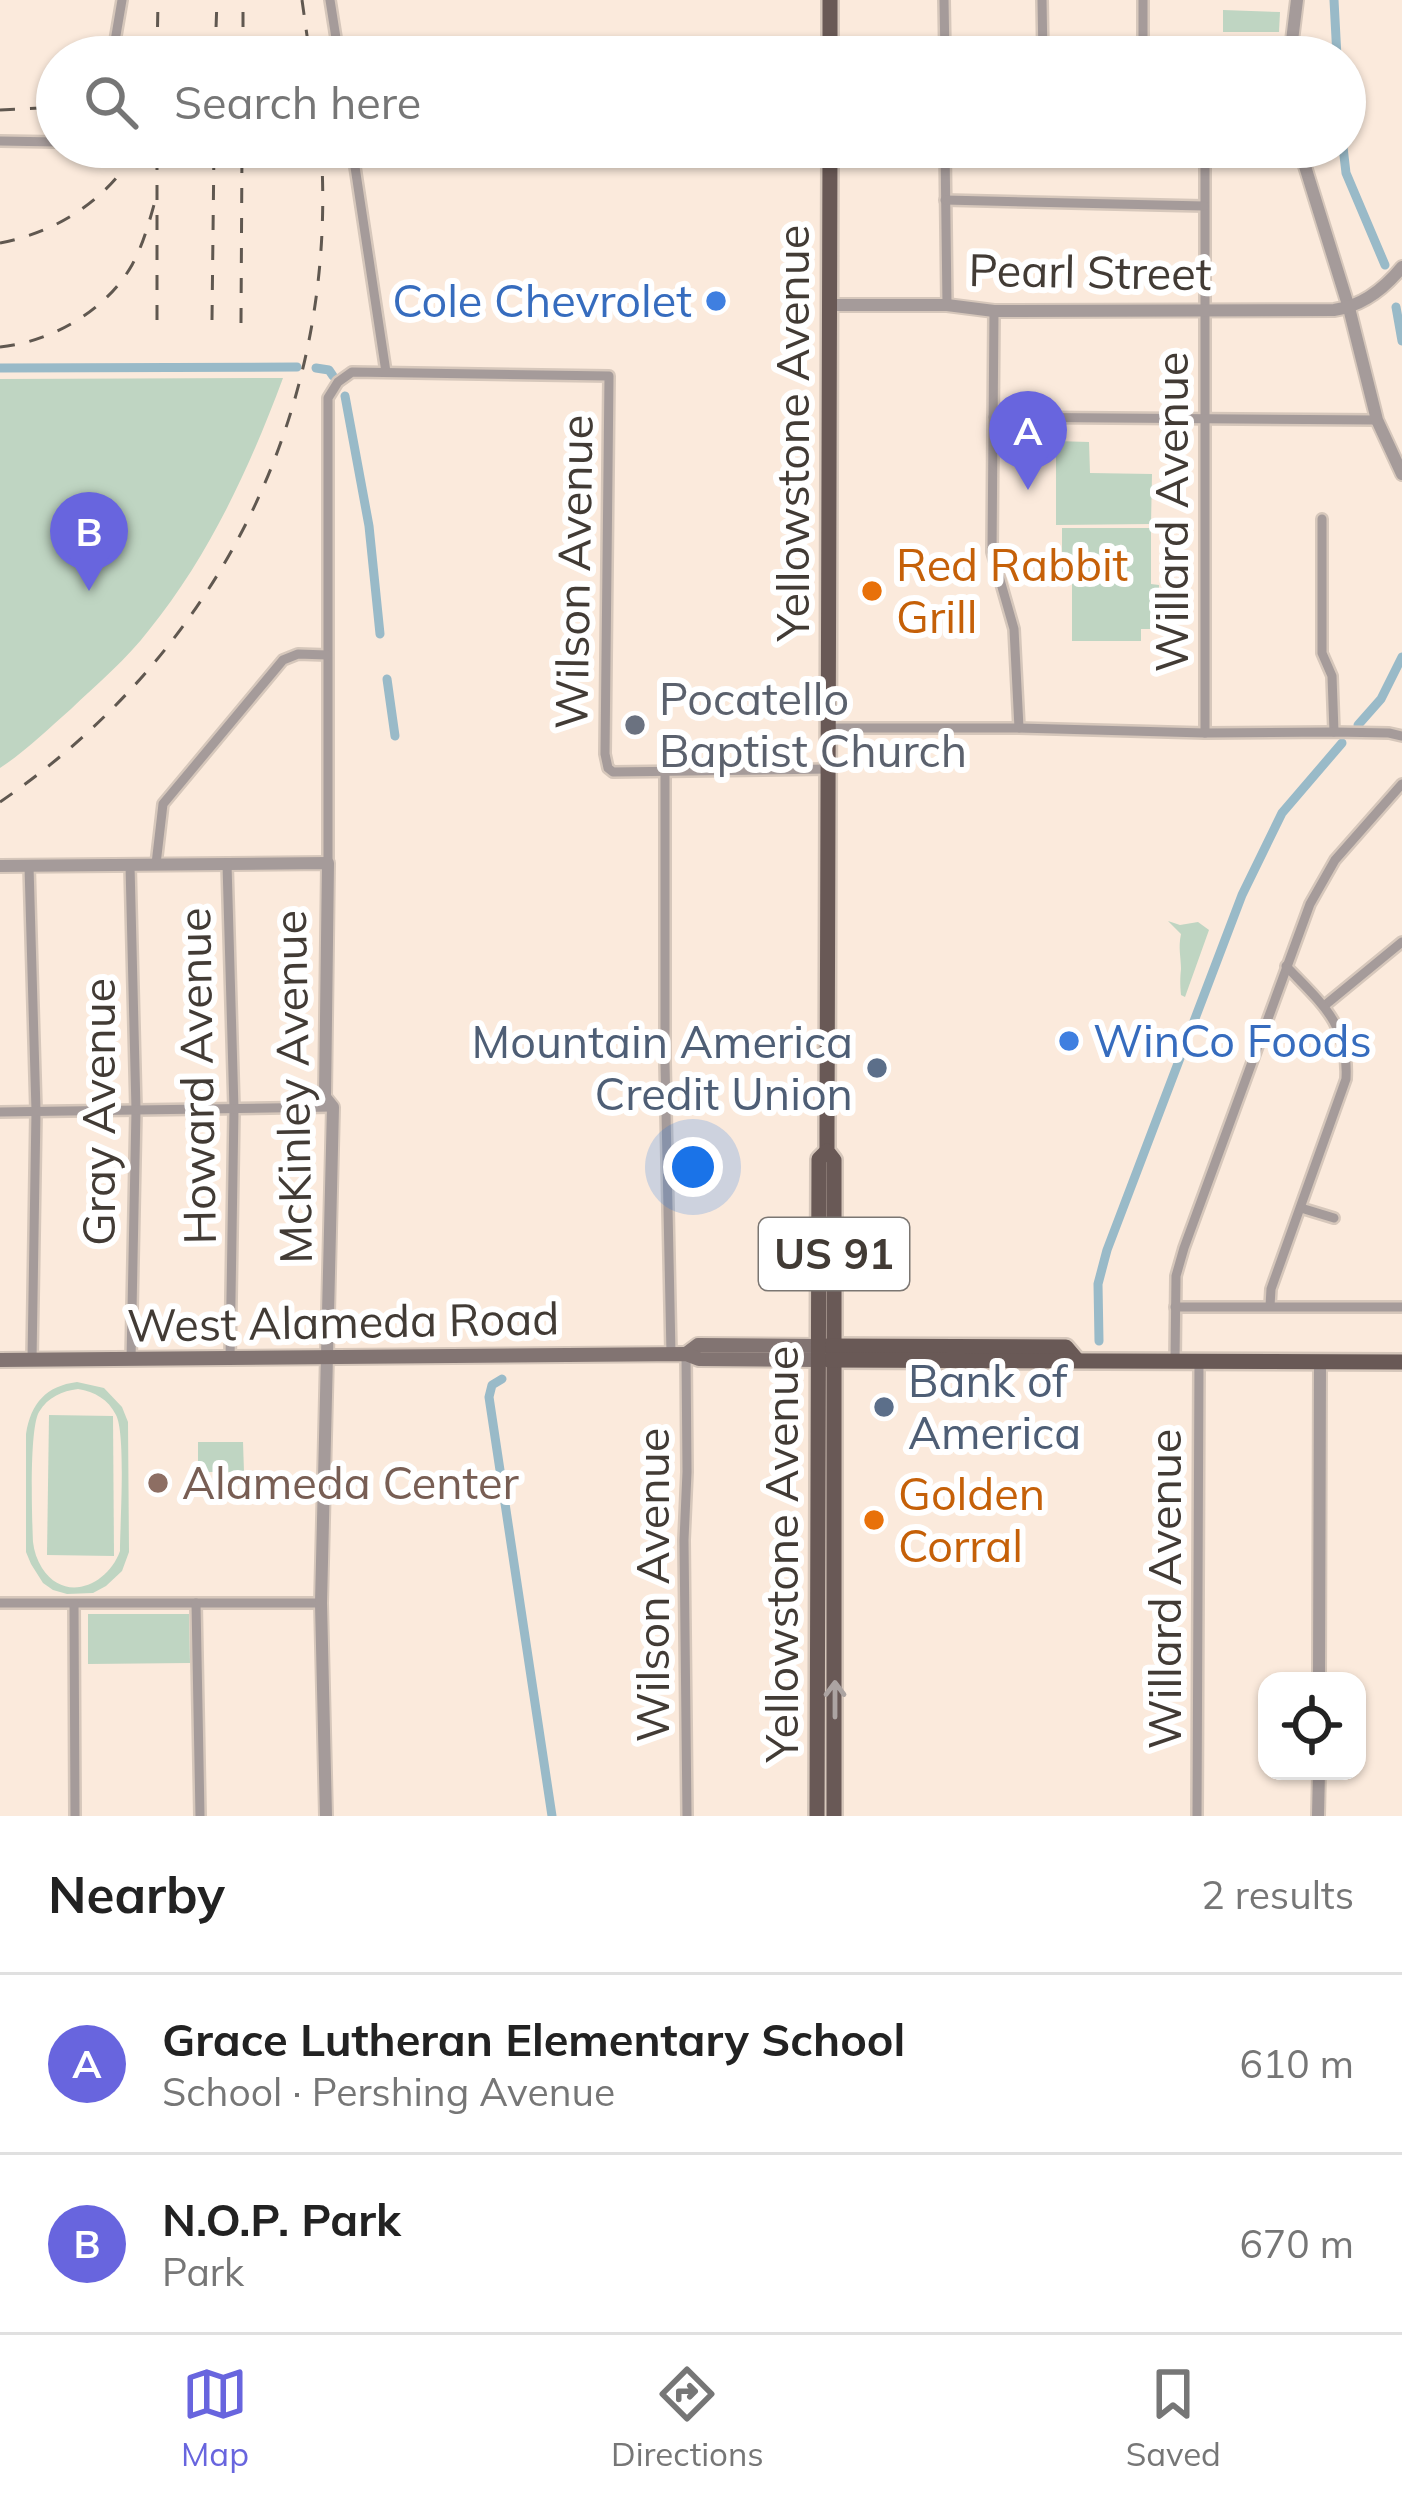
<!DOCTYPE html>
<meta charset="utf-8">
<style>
body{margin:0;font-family:Mulish,sans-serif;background:#f6f6f6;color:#222}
.controls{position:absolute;right:36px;bottom:36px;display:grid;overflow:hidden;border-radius:24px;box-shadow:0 3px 9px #0004}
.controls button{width:108px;height:108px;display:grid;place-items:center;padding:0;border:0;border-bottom:3px solid #e0e0e0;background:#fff;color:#222;font:60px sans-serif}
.you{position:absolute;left:693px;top:1167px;width:42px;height:42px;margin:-30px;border:9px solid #fff;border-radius:50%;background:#1a73e8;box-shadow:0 0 0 18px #1a73e833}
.badge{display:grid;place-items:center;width:78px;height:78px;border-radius:50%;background:#6865de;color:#fff;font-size:39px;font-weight:700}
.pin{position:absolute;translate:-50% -99px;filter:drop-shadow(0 3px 6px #0008)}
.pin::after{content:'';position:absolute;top:63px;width:42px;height:36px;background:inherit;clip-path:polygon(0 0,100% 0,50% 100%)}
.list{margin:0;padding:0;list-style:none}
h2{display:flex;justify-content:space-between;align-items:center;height:156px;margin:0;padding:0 48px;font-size:51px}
h2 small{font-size:39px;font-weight:400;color:#767676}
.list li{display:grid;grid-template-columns:78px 1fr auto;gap:36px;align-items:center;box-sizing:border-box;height:180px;padding:0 48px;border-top:3px solid #e0e0e0}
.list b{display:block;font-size:45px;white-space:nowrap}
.list p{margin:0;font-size:39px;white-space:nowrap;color:#767676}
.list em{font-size:39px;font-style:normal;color:#767676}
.icon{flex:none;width:66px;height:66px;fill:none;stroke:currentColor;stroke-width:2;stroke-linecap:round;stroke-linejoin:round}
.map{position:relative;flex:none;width:1402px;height:1816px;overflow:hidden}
.search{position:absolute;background:#fff;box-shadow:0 3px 9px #0004;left:36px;right:36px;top:36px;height:132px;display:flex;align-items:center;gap:30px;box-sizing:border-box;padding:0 42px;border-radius:66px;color:#767676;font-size:45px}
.sheet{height:516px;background:#fff}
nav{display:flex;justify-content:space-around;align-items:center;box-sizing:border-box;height:168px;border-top:3px solid #e0e0e0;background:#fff;font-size:33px;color:#767676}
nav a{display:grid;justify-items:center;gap:6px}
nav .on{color:#6865de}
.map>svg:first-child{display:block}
.green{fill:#bfd5c2;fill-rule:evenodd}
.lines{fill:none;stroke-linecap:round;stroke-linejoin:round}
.canal{stroke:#99bac8;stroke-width:9}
.minor-casing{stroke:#d6c7bb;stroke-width:14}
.tertiary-casing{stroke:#d6c7bb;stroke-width:16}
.secondary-casing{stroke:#d6c7bb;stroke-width:18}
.primary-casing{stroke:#d6c7bb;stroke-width:20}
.minor{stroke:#a59b9a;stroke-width:9}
.tertiary{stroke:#a59b9a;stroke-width:12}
.secondary{stroke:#827472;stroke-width:14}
.primary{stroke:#695956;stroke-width:15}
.rail{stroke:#605850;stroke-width:3;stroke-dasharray:15 15;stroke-linecap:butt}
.oneway{stroke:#aca4a2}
.shop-dot{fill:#3f7fe0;stroke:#fff;stroke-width:4.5}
.food-dot{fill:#e8710a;stroke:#fff;stroke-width:4.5}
.worship-dot{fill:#6b7280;stroke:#fff;stroke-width:4.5}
.service-dot{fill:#5c6f8a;stroke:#fff;stroke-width:4.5}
.education-dot{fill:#8d6e63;stroke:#fff;stroke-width:4.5}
.labels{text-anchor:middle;stroke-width:12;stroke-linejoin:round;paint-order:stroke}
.shield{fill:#fff;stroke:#7b7672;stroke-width:3}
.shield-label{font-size:42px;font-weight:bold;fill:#423b35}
.street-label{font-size:45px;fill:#423b35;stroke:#fff}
.shop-label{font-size:45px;fill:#366cbe;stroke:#fff;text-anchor:end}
.food-label{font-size:45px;fill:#c56008;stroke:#fff;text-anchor:start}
.worship-label{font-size:45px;fill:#5b616d;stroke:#fff;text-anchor:start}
.service-label{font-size:45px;fill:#4e5e75;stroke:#fff;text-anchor:end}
.education-label{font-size:45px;fill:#785e54;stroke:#fff;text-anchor:start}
</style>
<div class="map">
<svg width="1402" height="1816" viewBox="0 0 1402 1816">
<rect width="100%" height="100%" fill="#fbeadc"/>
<g class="green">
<path d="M1223,10L1280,12L1279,32H1223Z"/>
<path d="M283,378C250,467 209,556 149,630C127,659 97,684 71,709C48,729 26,751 0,768V379Z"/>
<path d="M1056,441L1089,442L1090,473L1152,474L1151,524L1056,525Z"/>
<path d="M1062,528H1151V584L1159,585V629H1141V641H1072V582L1062,581Z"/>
<path d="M1168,921L1180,925L1198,922L1209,930L1185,997L1181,995C1180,985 1180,978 1181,969C1181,957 1178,948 1181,934Z"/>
<path d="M77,1382L104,1388L122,1407L128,1422L129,1552L122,1571L106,1586L93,1593L67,1594L53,1590L43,1583L31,1564L26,1552V1434C31,1403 46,1386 77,1382ZM78,1389C95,1392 108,1399 116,1415C126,1434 120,1524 120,1551C108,1585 65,1604 42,1568C37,1560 34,1551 33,1542C32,1518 29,1429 39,1412C48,1397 62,1391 78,1389Z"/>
<path d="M49,1415L113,1416L114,1556L47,1555Z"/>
<path d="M198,1442H243L244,1472H198Z"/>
<path d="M88,1614H189L190,1663L88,1664Z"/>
</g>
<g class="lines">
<g class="canal">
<path d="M1334,0L1337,57"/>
<path d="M1343,147L1346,173L1385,265"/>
<path d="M1396,307L1402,341"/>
<path d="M0,368L297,367"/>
<path d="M316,368L329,370L333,376"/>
<path d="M345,396L369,526L380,634"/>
<path d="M387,679L395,736"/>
<path d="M1358,725L1381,699L1402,657"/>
<path d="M1099,1341L1098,1284L1107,1250L1242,895L1282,813L1342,743"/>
<path d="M502,1379L492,1385L489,1397L552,1816"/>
</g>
<defs>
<g id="minor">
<path d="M330,0L339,57"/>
<path d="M944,0L945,57"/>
<path d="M1042,0L1043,57"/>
<path d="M1143,0V57"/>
<path d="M104,57L115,41L122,0"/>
<path d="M0,141L57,142"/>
<path d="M352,147L386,372"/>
<path d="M945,147L947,305"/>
<path d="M1205,147V733"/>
<path d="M945,200L1204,206"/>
<path d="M994,311L992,552L1014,629L1019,728"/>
<path d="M993,417L1377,420"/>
<path d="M1322,519V653L1332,676L1334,732"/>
<path d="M829,728H1019L1205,733L1334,732L1389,733L1402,736"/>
<path d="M665,773V1063L671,1354"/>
<path d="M328,863V398L338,382L352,372L609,376L605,754L608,768L613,772L828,769"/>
<path d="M156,864L163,804L283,660L298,654L327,655"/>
<path d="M227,864L234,1109L230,1360"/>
<path d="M130,865L136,1110L131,1360"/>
<path d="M29,866L36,1111L32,1360"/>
<path d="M1324,1006L1402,942"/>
<path d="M0,1112L333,1107"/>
<path d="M1301,1208L1334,1218"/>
<path d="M1270,1306L1271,1289L1346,1079C1349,1024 1321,1003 1286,966"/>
<path d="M1175,1307H1402"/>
<path d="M686,1354L687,1472L684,1540L687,1816"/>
<path d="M1175,1361L1176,1276L1184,1248L1310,904L1335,860L1402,784"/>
<path d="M0,1603H321"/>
<path d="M196,1603L200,1816"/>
<path d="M74,1604L75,1816"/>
<path d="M1197,1816L1199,1361"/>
</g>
<g id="tertiary">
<path d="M1290,57L1297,0"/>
<path d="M1299,147L1349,308L1377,420L1402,474"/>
<path d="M830,305H947L994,311L1334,310C1363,306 1384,289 1402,267"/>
<path d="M0,866L328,863L325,1097L333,1107L321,1603L326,1816"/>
<path d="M1319,1681L1320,1362"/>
<path d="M1318,1816L1319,1771"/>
</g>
<g id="secondary">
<path d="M686,1354L698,1345L818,1346"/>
<path d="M0,1360L686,1354L699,1359L818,1360"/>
</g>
<g id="primary">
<path d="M830,57V0"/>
<path d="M830,147L827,1130V1151L834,1160V1816"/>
<path d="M827,1346L1066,1347L1077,1360"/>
<path d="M829,1360L1402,1362"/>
<path d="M817,1816L819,1159L827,1151"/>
</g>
</defs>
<use href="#minor" class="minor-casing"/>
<use href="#tertiary" class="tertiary-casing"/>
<use href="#secondary" class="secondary-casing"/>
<use href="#primary" class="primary-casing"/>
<use href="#minor" class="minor"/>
<use href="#tertiary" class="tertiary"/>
<use href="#secondary" class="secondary"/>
<use href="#primary" class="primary"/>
<g class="rail">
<path d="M302,0L310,57"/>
<path d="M157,57L158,0"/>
<path d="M215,57L217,0"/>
<path d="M243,57V0"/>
<path d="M0,110L57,107"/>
<path d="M0,243C58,232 109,199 138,147"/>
<path d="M157,320V147"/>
<path d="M212,320L214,147"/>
<path d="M241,323L242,147"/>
<path d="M0,347C51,342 106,311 132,265C144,243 150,219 157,194"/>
<path d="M0,802C218,653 339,411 321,147"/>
</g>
</g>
<defs><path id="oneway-shaft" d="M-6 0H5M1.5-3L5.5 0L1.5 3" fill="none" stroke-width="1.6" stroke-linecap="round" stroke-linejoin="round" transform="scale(3)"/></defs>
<use class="oneway" href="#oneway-shaft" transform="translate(835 1699) rotate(-90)"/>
<g class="shop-dot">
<circle cx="716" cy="301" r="12"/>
<circle cx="1069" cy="1041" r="12"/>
</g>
<g class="food-dot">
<circle cx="872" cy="591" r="12"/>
<circle cx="874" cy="1520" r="12"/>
</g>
<circle class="worship-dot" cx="635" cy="725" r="12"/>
<g class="service-dot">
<circle cx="877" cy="1068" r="12"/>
<circle cx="884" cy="1407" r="12"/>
</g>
<circle class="education-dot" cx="158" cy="1483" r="12"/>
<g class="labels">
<rect class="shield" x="759" y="1218" width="150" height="72" rx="9"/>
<g class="shield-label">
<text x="834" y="1269">US 91</text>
</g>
<g class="street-label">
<text transform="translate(1090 272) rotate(1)" y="16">Pearl Street</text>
<text transform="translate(793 433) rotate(-90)" y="16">Yellowstone Avenue</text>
<text transform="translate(1172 512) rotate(-90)" y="16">Willard Avenue</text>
<text transform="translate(574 572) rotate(-89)" y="16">Wilson Avenue</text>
<text transform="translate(197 1076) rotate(-91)" y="16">Howard Avenue</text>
<text transform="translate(293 1087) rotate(-91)" y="16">McKinley Avenue</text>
<text transform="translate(99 1112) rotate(-90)" y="16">Gray Avenue</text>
<text transform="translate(343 1322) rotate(-1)" y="16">West Alameda Road</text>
<text transform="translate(782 1554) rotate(-90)" y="16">Yellowstone Avenue</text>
<text transform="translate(653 1585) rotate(-90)" y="16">Wilson Avenue</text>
<text transform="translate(1165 1589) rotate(-90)" y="16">Willard Avenue</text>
</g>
<g class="shop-label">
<text x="692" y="317">Cole Chevrolet</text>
<text x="1093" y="1057" text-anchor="start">WinCo Foods</text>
</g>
<g class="food-label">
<text x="896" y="581">Red Rabbit<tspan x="896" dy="52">Grill</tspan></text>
<text x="898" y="1510">Golden<tspan x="898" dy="52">Corral</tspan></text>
</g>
<g class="worship-label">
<text x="659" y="715">Pocatello<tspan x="659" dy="52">Baptist Church</tspan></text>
</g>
<g class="service-label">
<text x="853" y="1058">Mountain America<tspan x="853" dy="52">Credit Union</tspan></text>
<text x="908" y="1397" text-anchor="start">Bank of<tspan x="908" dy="52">America</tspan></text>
</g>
<g class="education-label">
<text x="182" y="1499">Alameda Center</text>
</g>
</g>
</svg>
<div class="controls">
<button><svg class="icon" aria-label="locate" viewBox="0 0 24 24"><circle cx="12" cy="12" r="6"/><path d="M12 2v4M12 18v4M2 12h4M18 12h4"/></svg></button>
</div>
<div class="you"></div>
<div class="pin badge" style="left:1028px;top:490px">A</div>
<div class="pin badge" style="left:89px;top:591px">B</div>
<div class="search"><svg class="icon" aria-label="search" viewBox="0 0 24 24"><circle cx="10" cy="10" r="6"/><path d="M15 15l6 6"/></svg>Search here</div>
</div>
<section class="sheet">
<h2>Nearby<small>2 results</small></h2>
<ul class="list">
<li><span class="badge">A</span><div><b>Grace Lutheran Elementary School</b><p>School · Pershing Avenue</p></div><em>610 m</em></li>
<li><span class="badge">B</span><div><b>N.O.P. Park</b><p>Park</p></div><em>670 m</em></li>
</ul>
</section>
<nav>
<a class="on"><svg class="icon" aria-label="map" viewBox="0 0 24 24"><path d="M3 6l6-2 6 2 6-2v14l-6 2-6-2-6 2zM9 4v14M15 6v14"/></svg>Map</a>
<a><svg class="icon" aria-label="directions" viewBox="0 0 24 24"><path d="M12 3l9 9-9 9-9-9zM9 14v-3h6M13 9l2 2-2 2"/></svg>Directions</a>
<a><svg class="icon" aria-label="saved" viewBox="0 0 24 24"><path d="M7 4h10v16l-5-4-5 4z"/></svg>Saved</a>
</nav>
